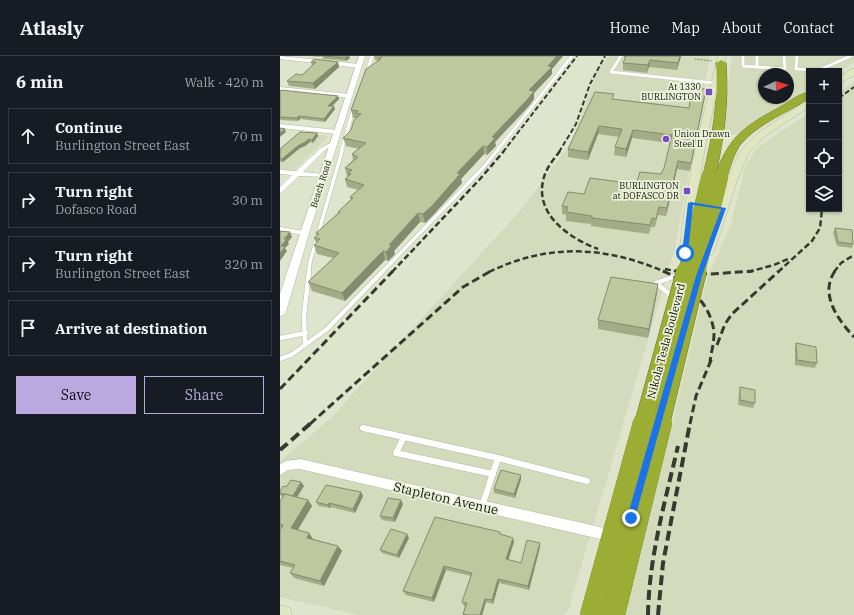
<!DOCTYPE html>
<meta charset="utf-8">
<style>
body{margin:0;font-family:"IBM Plex Serif",serif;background:#20242c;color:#f1f3f6}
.controls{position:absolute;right:12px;top:12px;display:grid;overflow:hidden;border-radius:0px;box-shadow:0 1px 3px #0004}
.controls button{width:36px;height:36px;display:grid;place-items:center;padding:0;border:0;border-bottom:1px solid #363941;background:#171b24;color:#f1f3f6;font:20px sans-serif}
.compass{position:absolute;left:478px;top:12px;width:36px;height:36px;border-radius:50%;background:#171b24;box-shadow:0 1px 3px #0004;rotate:86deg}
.stop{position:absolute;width:12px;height:12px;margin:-9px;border:3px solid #1a73e8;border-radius:50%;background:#fff}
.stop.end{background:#1a73e8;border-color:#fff;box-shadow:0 1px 4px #0008}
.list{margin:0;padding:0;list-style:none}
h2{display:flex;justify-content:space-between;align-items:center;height:52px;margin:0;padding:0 16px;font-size:17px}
h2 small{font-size:13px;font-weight:400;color:#9ea1a6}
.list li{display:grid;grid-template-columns:26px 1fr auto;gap:12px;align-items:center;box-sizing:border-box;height:56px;margin:0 8px 8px;padding:0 8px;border:1px solid #363941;border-radius:0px}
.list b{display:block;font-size:15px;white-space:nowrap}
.list p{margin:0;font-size:13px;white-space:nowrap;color:#9ea1a6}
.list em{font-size:13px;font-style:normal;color:#9ea1a6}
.actions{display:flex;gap:8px;padding:12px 16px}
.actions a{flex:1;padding:9px 0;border:1px solid #baa8e0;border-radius:0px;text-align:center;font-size:14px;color:#baa8e0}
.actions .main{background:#baa8e0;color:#111}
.icon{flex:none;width:22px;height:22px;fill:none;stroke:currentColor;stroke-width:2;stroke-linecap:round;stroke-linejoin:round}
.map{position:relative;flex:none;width:574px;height:559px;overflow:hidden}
header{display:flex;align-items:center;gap:24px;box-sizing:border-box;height:56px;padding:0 20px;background:#171b24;border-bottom:1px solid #363941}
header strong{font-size:19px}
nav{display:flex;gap:22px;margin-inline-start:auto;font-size:14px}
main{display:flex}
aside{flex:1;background:#171b24}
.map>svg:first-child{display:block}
.built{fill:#d4dbbc;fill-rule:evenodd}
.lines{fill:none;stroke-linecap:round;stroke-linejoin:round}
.service-far3-casing{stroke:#b4b9a3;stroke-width:3.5}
.service-far2-casing{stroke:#b4b9a3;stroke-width:4.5}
.service-far1-casing{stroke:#b4b9a3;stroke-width:5.5}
.service-casing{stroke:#b4b9a3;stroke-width:7}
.minor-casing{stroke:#b4b9a3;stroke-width:1}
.tertiary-casing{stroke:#b4b9a3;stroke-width:1}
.secondary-casing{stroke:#b4b9a3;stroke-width:1}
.motorway-casing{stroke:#6b7826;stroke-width:1}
.path{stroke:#717465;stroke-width:1;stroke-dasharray:1.5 1.5;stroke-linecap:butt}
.service-far3{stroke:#fff;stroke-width:3}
.service-far2{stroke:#fff;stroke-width:3.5}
.service-far1{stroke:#fff;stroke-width:4.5}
.service{stroke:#fff;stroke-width:6}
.minor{fill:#fff;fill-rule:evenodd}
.tertiary{fill:#fff;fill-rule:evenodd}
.secondary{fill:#e1e6c2;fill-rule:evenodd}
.motorway{fill:#9bad34;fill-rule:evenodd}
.rail-far3{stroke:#37392f;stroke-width:2;stroke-dasharray:5 2.5;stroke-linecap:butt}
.rail-far2{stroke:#37392f;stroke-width:2.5;stroke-dasharray:6 3;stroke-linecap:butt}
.rail-far1{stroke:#37392f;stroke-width:3;stroke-dasharray:8 4;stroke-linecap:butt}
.rail{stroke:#37392f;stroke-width:4;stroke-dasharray:10 5;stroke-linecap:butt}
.motorway-bridge-far2-casing{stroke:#6b7826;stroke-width:14;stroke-linecap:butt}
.motorway-bridge-far1-casing{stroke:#6b7826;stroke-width:18;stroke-linecap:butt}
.motorway-bridge-casing{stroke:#6b7826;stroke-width:22;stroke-linecap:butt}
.motorway-bridge-far2{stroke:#9bad34;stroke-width:14}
.motorway-bridge-far1{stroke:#9bad34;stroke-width:17}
.motorway-bridge{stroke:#9bad34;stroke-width:22}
.wall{fill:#a3ab87}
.shaded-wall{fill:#858b6e}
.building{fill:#bec79d;stroke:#858b6e}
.route{fill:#1a73e8}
.poi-dot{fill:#764dc6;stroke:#ecf2da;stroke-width:1.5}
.labels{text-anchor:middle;stroke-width:3.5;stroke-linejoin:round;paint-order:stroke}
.far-poi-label{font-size:9px;fill:#13150d;stroke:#ecf2da;text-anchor:end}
.far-street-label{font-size:9px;fill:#13150d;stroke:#ecf2da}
.street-label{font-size:11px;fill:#13150d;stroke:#ecf2da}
.near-street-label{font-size:13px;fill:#13150d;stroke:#ecf2da}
</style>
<header>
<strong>Atlasly</strong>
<nav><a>Home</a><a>Map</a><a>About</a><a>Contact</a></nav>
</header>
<main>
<aside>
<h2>6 min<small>Walk · 420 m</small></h2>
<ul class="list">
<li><svg class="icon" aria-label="ahead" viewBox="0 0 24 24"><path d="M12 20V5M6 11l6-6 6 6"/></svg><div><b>Continue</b><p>Burlington Street East</p></div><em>70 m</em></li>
<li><svg class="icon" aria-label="right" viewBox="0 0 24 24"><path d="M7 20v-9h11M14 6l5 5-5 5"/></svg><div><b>Turn right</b><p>Dofasco Road</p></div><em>30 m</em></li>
<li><svg class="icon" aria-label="right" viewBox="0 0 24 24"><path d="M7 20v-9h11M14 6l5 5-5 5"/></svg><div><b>Turn right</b><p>Burlington Street East</p></div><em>320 m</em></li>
<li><svg class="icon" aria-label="arrive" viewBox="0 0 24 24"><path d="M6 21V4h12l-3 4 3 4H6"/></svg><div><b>Arrive at destination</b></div></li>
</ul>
<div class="actions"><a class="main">Save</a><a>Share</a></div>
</aside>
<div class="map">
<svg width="574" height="559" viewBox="0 0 574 559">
<rect width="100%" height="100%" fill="#dfe4cd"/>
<g class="built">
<path d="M329,0H430L395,192L288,555L283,559H79L0,541V405L50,363L240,155L293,84L317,15Z"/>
<path d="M452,0H574V6L559,16L529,15V35L456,79L442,76ZM484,18H508V42H484Z"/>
<path d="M574,26V559H346L428,219L450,171L466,108L478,91L529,57V153H559V36Z"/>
<path d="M19,76L49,80L13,115L0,113V94Z"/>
</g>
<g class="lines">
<defs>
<g id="service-far3">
<path d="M341,0L331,16L434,27"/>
<path d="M463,0V10L477,11V0"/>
<path d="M517,0L516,13L539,14L571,0"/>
<path d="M477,11L505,13L504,0"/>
<path d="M87,16L92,0"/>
<path d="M61,96L74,51"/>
<path d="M216,96L292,0"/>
</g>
<g id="service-far2">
<path d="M29,216L30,206L62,95"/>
<path d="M102,216L202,113L217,95"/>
</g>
<g id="service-far1">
<path d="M29,215L24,260L25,289L47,273L103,215"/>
<path d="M393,241L376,227L393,221L399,217"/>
<path d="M0,282L26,277"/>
<path d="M0,303L11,299L25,289"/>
</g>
<g id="service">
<path d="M83,372L218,402"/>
<path d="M124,381L116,397L213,418"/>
<path d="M202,450L218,402L307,425"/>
</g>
<g id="minor">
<path d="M0,0L79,8L82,10L79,12L0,3Z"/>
<path d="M0,31L70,38L73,40L70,42L0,35Z"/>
<path d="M0,68L57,74L60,76L57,78L0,72Z"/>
<path d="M52,86L57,87L45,94L23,116L44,118L46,119V121L19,120L2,136L0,137V131L12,119L0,118V114L16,115L41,92Z"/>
<path d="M0,171L24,175L28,177L24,179L0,175Z"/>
<path d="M20,403L333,474L337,476L339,480L337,484L333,486L20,413L8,414L0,419V408L6,405Z"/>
</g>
<path id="tertiary" d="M79,0H85L29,177L6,256L4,259L0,260V238Z"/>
<g id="secondary">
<path d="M438,0H446C429,66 415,132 411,200L409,203H401L399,200C405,132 421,66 438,0Z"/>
<path d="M571,13H574V19L559,28V22Z"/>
<path d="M526,45H529V51L484,81L468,98L457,125L434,196L432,199H424L422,196L447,125L459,97L478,77Z"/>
<path d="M0,549L10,552L12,559H0Z"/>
</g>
<path id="motorway" d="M441,4L446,7C449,44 444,82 436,118C449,79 467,69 502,50C510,45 519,38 529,36V43C507,56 472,71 458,92C453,101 450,111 447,121L446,124H436L435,119L434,122H424L423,119C432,83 439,45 436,7Z"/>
</defs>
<use href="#service-far3" class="service-far3-casing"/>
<use href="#service-far2" class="service-far2-casing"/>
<use href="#service-far1" class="service-far1-casing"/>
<use href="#service" class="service-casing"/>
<use href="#minor" class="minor-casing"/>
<use href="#tertiary" class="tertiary-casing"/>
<use href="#secondary" class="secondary-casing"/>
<use href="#motorway" class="motorway-casing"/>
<path class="path" d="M415,3L432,5"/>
<use href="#service-far3" class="service-far3"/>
<use href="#service-far2" class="service-far2"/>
<use href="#service-far1" class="service-far1"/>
<use href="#service" class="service"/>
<use href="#minor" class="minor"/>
<use href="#tertiary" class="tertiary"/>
<use href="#secondary" class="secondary"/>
<use href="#motorway" class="motorway"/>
<g class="rail-far3">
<path d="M559,42L574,31"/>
<path d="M223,96L297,0"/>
<path d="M279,96L296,68L310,28L325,0"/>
</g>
<g class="rail-far2">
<path d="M280,95C274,103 267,111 264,121C253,158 289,182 318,193"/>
<path d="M385,213L401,216"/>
<path d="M112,216L200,123L224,95"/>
<path d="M209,216C268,187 326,190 385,216"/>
<path d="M468,216L494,209L508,203"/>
<path d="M498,216L532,185L540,172L542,153"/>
<path d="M554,216L561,207L574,199"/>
</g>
<g class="rail-far1">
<path d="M383,215C407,225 433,251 434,278C434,287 431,297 430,306"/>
<path d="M395,215L431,218L473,215"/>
<path d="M555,215C539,238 558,264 574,281"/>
<path d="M437,289L445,268L452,258L499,215"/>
<path d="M0,333L113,215"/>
<path d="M30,368L183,231L211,215"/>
<path d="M410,368L416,340L432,302"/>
</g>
<g class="rail">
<path d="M0,394L31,367"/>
<path d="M368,559C369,501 385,446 398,390"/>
<path d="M378,559L383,507L410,367"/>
</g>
<defs>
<g id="motorway-bridge-far2">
<path d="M405,216L429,119"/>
<path d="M418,216L441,121"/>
</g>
<g id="motorway-bridge-far1">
<path d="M363,368L405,215"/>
<path d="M381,368L418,215"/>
</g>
<g id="motorway-bridge">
<path d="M311,559L364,367"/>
<path d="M334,559L381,367"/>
</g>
</defs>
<use href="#motorway-bridge-far2" class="motorway-bridge-far2-casing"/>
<use href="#motorway-bridge-far1" class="motorway-bridge-far1-casing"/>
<use href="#motorway-bridge" class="motorway-bridge-casing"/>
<use href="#motorway-bridge-far2" class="motorway-bridge-far2"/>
<use href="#motorway-bridge-far1" class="motorway-bridge-far1"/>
<use href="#motorway-bridge" class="motorway-bridge"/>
</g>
<g class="wall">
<path d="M29,0H69L70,2L66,5L43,3L42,0L41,1Z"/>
<path d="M94,0H283L272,13V18L254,37V43L248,51L215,86L216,90L207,99L204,98L181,123L182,127L154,158L145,167L140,166L114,195L115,198L108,205L105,204L65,245L32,235L28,226L53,202L37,198L34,189L36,187L34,182L37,180L36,177L58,157V156L71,143L70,141L78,134L67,131L65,123L68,120H67L65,112L73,104L72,98L79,93L66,90L63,82L71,74L76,62H73L71,54L98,5L95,4Z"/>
<path d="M344,0H401L397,14L369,11L367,17L343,14V7L346,2H344Z"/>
<path d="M31,6H58L59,11L35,33L9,30L7,25L22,19L32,10Z"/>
<path d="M0,35L58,40L59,43L52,50L55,53L45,66L20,63L18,65L0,64Z"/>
<path d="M425,41L410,115L397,113L386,160L378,159L375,171H371L369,178L311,170V168L286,165V159L282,158V150L304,138L356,128L381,118L384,112L390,87L352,82L346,101L334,99L335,91L339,81L318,78L308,104L288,101V93L333,43L409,52Z"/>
<path d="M37,77L38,80L33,87L30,86L25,90L20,92L3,106H0V93Z"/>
<path d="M555,172L573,188L572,192L557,190L553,177Z"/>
<path d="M377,237L368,282L318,273V264Z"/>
<path d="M516,287L537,307L535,312L515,309V292Z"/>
<path d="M460,331L475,347L473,352L458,349L459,336Z"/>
<path d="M241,419V423L235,442L214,437V433Z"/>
<path d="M21,426L24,430L17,441L28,444L32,450L18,474L33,483L58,490L62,495L44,530L14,522L10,517L13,512L0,509V474L1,473L0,472V445L3,441H2L0,439V435L6,431Z"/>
<path d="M81,436L83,440L75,457L51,451L50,452L39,450L36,446Z"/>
<path d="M123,448L115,466L102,464L100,460Z"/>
<path d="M155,461L221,479L234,486L228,504L241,507L260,491L249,534L219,527L213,548L206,546L202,559H184L183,558L185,551L184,550L182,546L191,520L166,514L154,546L126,539L123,535Z"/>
<path d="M129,482L119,502L102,497L100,494Z"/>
</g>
<g class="shaded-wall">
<path d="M68,0H69L70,2L66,5L65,2Z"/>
<path d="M277,0H283L272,13V18L254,37V43L248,51L215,86L216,90L207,99V91L212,81L268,10Z"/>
<path d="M400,0H401L397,14L398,7Z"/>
<path d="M370,4L369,11L367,17L368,9Z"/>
<path d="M58,6L59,11L35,33L33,27Z"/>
<path d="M58,40L59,43L49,53L48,50Z"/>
<path d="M54,50L55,53L45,66L44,63Z"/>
<path d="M19,60L20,63L18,65L17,62Z"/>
<path d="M319,70L318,78L308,104V96Z"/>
<path d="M5,73L6,76L0,81V77Z"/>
<path d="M353,74L352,82L346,101V93Z"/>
<path d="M37,77L38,80L33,87L32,84Z"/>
<path d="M29,83L30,86L25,90L20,92L3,106L2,103L19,89Z"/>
<path d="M203,90L204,98L181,123L182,127L154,158L145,167L143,158L177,117Z"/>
<path d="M398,105L397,113L386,160L387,152Z"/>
<path d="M138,157L140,166L114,195L115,198L108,205L106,196L109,189Z"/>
<path d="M10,176L12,181L8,186L9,188L5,192L7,195L0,205V197L1,190L4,183Z"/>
<path d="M103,195L105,204L65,245L62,237Z"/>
<path d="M378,228L377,237L368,282L369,273Z"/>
<path d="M241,419V423L235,442L234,438Z"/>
<path d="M21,426L24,430L15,444L13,440Z"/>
<path d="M81,436L83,440L75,457L73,453Z"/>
<path d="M28,444L32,450L15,478L11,472Z"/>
<path d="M121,444L123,448L115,466L113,462Z"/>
<path d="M49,447L51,451L50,452L48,449Z"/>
<path d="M29,477L33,483L31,487L27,482Z"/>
<path d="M127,478L129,482L119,502L117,499Z"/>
<path d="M233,482L234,486L227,508L226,503Z"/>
<path d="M260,487V491L249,534L248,530Z"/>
<path d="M58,490L62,495L44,530L40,525Z"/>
<path d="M164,510L166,514L154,546L152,542Z"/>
<path d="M218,523L219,527L213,548L212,544Z"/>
<path d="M205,543L206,546L202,559H200Z"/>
</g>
<g class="building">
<path d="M44,0H68L65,2Z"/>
<path d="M103,0H277L268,10L272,11L249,34L254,35L248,43L212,81L215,82L207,91L203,90L177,117L180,118L152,150L143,158L138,157L109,189H112L106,196L103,195L62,237L28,226L59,197L34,189L40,183L34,182L39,178L36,177L60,156H58L73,142L70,141L84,129L65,123L71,118L68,117L72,114L65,112L78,101L72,98L86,87L63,82L71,74L74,64L81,58L76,57L78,55L71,54L86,13L101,3H99Z"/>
<path d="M346,0H400L398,7L370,4L368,9L343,7Z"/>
<path d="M34,3L58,6L33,27L7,25L16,18L22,19L36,6H31Z"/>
<path d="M412,32L426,33L411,107L398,105L387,152L379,151L376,163L372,162L370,169L312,162V160L286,156L288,151L282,150L288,136L304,138L310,122L356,128L360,116L381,118L384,112L392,79L353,74L346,93L335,91L342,73L319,70L308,96L288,93L315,36L334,38L332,43L409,52Z"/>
<path d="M1,34L58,40L48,50H54L44,63L19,60L17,62L0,61V35Z"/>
<path d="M0,72L5,73L0,77Z"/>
<path d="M20,76L37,77L32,84L29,83L24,87L19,89L2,103H0V93Z"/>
<path d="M555,172L572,174L573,188L558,186Z"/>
<path d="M0,175L10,176L4,183H7L1,190L5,191L0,197Z"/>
<path d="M331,221L378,228L369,273L318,264Z"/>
<path d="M516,287L536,291L537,307L517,304Z"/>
<path d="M460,331L475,334V347L460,344Z"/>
<path d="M221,414L241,419L234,438L214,433Z"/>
<path d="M11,424L21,426L13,440L0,437V435L3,430L6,431Z"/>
<path d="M46,429L81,436L73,453L49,447L48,449L36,446Z"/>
<path d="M5,438L28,444L11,472L29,477L27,482L58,490L40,525L10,517L15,509L0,505V474L3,469L0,468V445Z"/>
<path d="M108,442L121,444L113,462L100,460Z"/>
<path d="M155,461L220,476V478L233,482L226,503L241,507L247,484L260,487L248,530L218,523L212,544L205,543L200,559H188L183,558L187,547L182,546L192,517L164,510L152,542L123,535Z"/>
<path d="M111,473L127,478L117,499L100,494Z"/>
</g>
<path class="route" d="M411,146L446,152L422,220L355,462L351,466L347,462L416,220L441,153L413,149L408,197L405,199L402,197L408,147Z"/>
<g class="poi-dot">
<rect x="425" y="32" width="8" height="8" rx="2"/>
<circle cx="386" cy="83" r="4"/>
<rect x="403" y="131" width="8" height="8" rx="2"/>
</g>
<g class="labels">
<g class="far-poi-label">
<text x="421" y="34">At 1330<tspan x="421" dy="10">BURLINGTON</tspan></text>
<text x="394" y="81" text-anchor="start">Union Drawn<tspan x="394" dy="10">Steel II</tspan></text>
<text x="399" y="133">BURLINGTON<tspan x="399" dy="10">at DOFASCO DR</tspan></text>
</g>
<g class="far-street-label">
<text transform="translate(41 128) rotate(-72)" y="3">Beach Road</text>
</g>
<g class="street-label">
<text transform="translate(386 285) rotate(-75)" y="4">Nikola Tesla Boulevard</text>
</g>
<g class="near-street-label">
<text transform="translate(166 442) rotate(13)" y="5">Stapleton Avenue</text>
</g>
</g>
</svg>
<div class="controls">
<button>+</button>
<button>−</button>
<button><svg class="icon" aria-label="locate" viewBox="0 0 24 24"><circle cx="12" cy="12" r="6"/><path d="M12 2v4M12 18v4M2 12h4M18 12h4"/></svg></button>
<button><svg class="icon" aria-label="layers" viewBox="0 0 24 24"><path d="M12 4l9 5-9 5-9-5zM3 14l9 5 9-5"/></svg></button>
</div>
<svg class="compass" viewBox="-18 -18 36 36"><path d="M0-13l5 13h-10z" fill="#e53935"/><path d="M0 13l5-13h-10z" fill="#9ea1a6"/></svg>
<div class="stop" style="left:405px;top:197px"></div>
<div class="stop end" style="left:351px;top:462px"></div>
</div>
</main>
